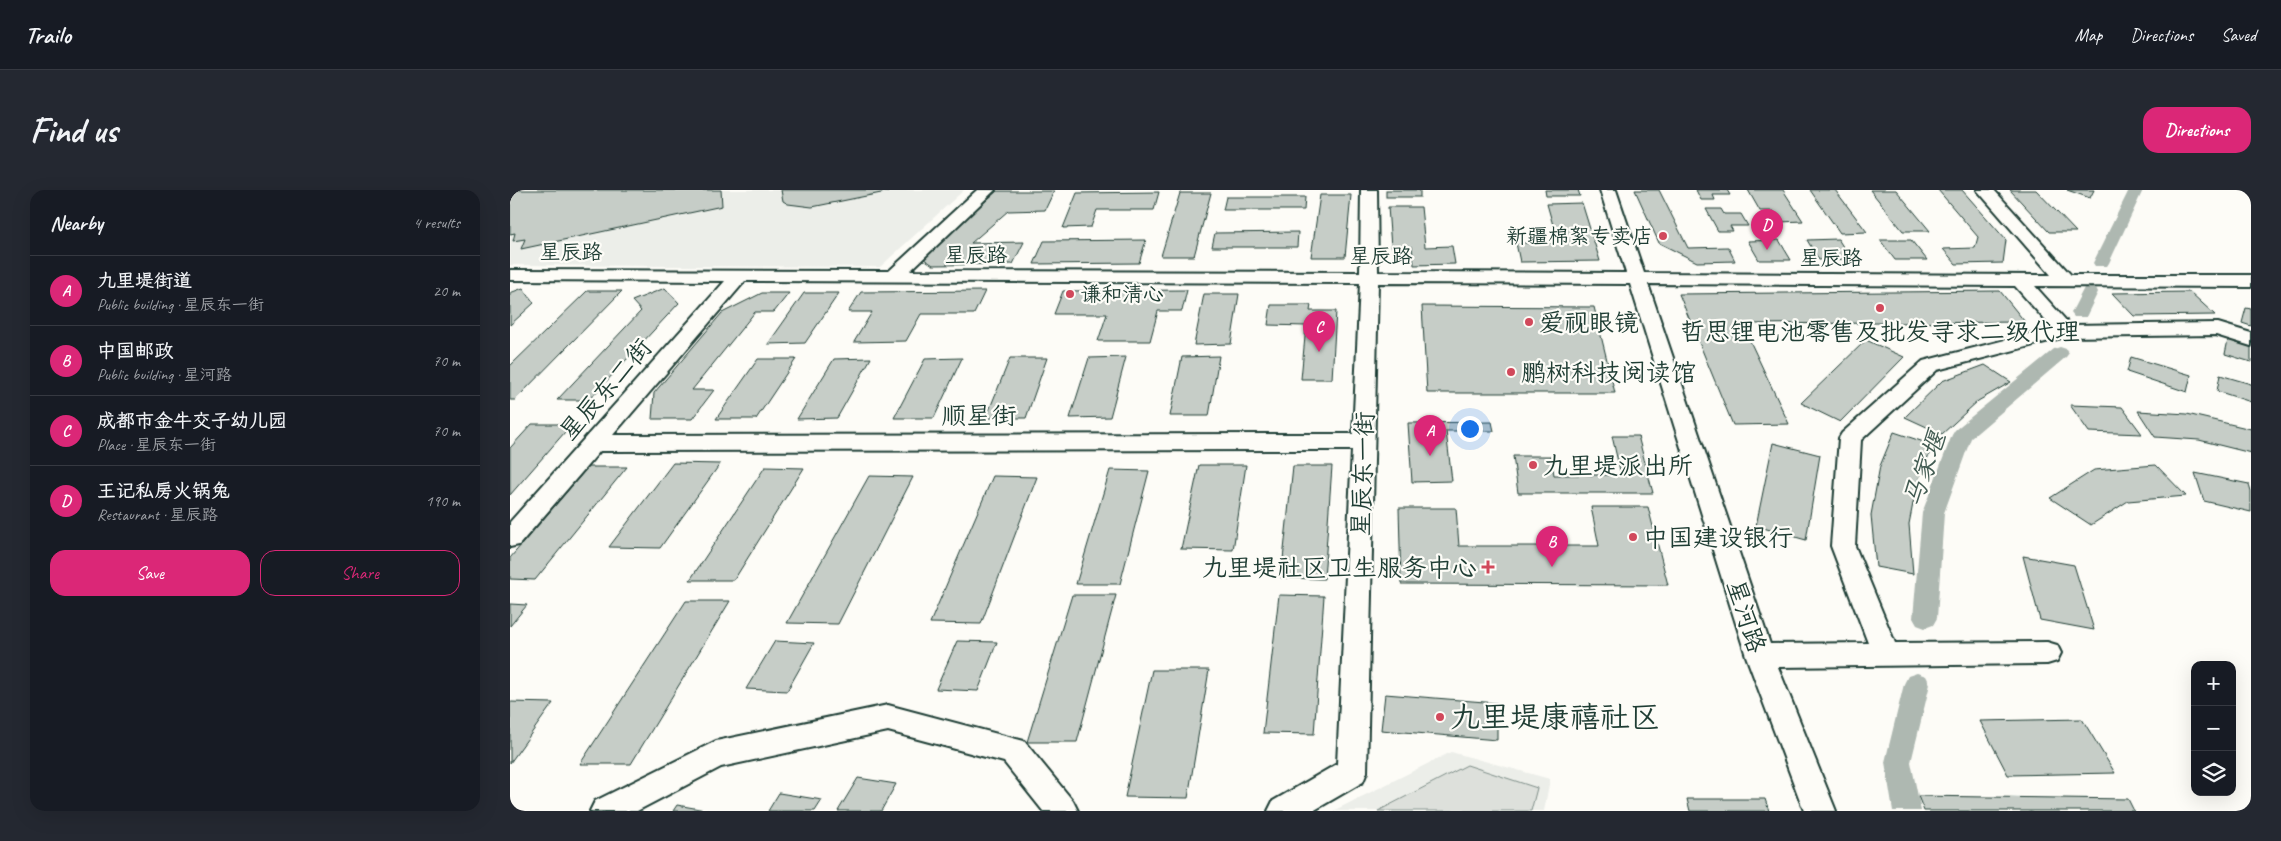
<!DOCTYPE html>
<meta charset="utf-8">
<style>
body{margin:0;font-family:Caveat,"LXGW WenKai TC",sans-serif;background:#242831;color:#f1f3f6}
.controls{position:absolute;right:15px;bottom:15px;display:grid;overflow:hidden;border-radius:10px;box-shadow:0 5px 20px #0002}
.controls button{width:45px;height:45px;display:grid;place-items:center;padding:0;border:0;border-bottom:1px solid #363941;background:#171b24;color:#f1f3f6;font:25px sans-serif}
.you{position:absolute;left:959px;top:238px;width:18px;height:18px;margin:-12px;border:4px solid #fff;border-radius:50%;background:#1a73e8;box-shadow:0 0 0 8px #1a73e833}
.badge{display:grid;place-items:center;width:32px;height:32px;border-radius:50%;background:#db2777;color:#fff;font-size:16px;font-weight:700}
.pin{position:absolute;translate:-50% -41px;filter:drop-shadow(0 1px 2px #0008)}
.pin::after{content:'';position:absolute;top:26px;width:18px;height:15px;background:inherit;clip-path:polygon(0 0,100% 0,50% 100%)}
.list{margin:0;padding:0;list-style:none}
h2{display:flex;justify-content:space-between;align-items:center;height:65px;margin:0;padding:0 20px;font-size:21px}
h2 small{font-size:16px;font-weight:400;color:#9ea1a6}
.list li{display:grid;grid-template-columns:32px 1fr auto;gap:15px;align-items:center;box-sizing:border-box;height:70px;padding:0 20px;border-top:1px solid #363941}
.list b{display:block;font-size:19px;white-space:nowrap}
.list p{margin:0;font-size:16px;white-space:nowrap;color:#9ea1a6}
.list em{font-size:16px;font-style:normal;color:#9ea1a6}
.actions{display:flex;gap:10px;padding:15px 20px}
.actions a{flex:1;padding:11px 0;border:1px solid #db2777;border-radius:15px;text-align:center;font-size:18px;color:#db2777}
.actions .main{background:#db2777;color:#fff}
.icon{flex:none;width:28px;height:28px;fill:none;stroke:currentColor;stroke-width:2;stroke-linecap:round;stroke-linejoin:round}
.map{position:relative;flex:none;width:1741px;height:621px;overflow:hidden;border-radius:15px}
header{display:flex;align-items:center;gap:30px;box-sizing:border-box;height:70px;padding:0 25px;background:#171b24;border-bottom:1px solid #363941}
header strong{font-size:24px}
nav{display:flex;gap:28px;margin-inline-start:auto;font-size:18px}
.intro{display:flex;align-items:center;justify-content:space-between;box-sizing:border-box;height:120px;padding:0 30px}
h1{margin:0;font-size:35px}
.button{padding:12px 22px;border-radius:15px;background:#db2777;color:#fff;font-size:18px;font-weight:700}
main{display:flex;gap:30px;padding:0 30px}
aside{flex:1;background:#171b24;border-radius:15px;box-shadow:0 5px 20px #0002}
.map>svg:first-child{display:block}
.built{fill:#eceee9}
.green{fill:#dde0db;stroke:#7e8e88}
.lines{fill:none;stroke-linecap:round;stroke-linejoin:round}
.canal{fill:#aeb8b1;fill-rule:evenodd}
.building{fill:#c6cdc7;stroke:#1f3d34}
.street-casing{stroke:#1f3d34;stroke-width:4}
.street{fill:#fdfcf7;fill-rule:evenodd}
.poi-dot{fill:#d1495b;stroke:#fdfcf7;stroke-width:2}
.labels{text-anchor:middle;stroke-width:4.5;stroke-linejoin:round;paint-order:stroke}
.far-poi-label{font-size:21px;fill:#1f3d34;stroke:#fdfcf7;text-anchor:end}
.far-street-label{font-size:21px;fill:#1f3d34;stroke:#fdfcf7}
.poi-label{font-size:25px;fill:#1f3d34;stroke:#fdfcf7;text-anchor:start}
.street-label{font-size:25px;fill:#1f3d34;stroke:#fdfcf7}
.water-label{font-size:26px;font-style:italic;fill:#435c53;stroke:#fdfcf7}
.near-poi-label{font-size:30px;fill:#1f3d34;stroke:#fdfcf7;text-anchor:start}
</style>
<header>
<strong>Trailo</strong>
<nav><a>Map</a><a>Directions</a><a>Saved</a></nav>
</header>
<div class="intro"><h1>Find us</h1><a class="button">Directions</a></div>
<main>
<aside>
<h2>Nearby<small>4 results</small></h2>
<ul class="list">
<li><span class="badge">A</span><div><b>九里堤街道</b><p>Public building · 星辰东一街</p></div><em>20 m</em></li>
<li><span class="badge">B</span><div><b>中国邮政</b><p>Public building · 星河路</p></div><em>70 m</em></li>
<li><span class="badge">C</span><div><b>成都市金牛交子幼儿园</b><p>Place · 星辰东一街</p></div><em>70 m</em></li>
<li><span class="badge">D</span><div><b>王记私房火锅兔</b><p>Restaurant · 星辰路</p></div><em>190 m</em></li>
</ul>
<div class="actions"><a class="main">Save</a><a>Share</a></div>
</aside>
<div class="map">
<svg width="1741" height="621" viewBox="0 0 1741 621">
<rect width="100%" height="100%" fill="#fdfcf7"/>
<filter id="ink" filterUnits="userSpaceOnUse"><feTurbulence type="fractalNoise" baseFrequency=".02" numOctaves="2"/><feDisplacementMap in="SourceGraphic" scale="10" xChannelSelector="R" yChannelSelector="G"/><feConvolveMatrix kernelMatrix="1 2 1 2 8 2 1 2 1" color-interpolation-filters="sRGB"/></filter>
<g filter="url(#ink)">
<g class="built">
<path d="M0,0H454L370,77L0,75Z"/>
<path d="M941,562L1040,589L1034,621H823Z"/>
</g>
<path class="green" d="M957,575L1027,598L1021,621H868Z"/>
<g class="lines">
<g class="canal">
<path d="M1619,0H1633L1599,73L1597,76H1585L1583,73Z"/>
<path d="M1580,97L1586,98L1588,102L1576,127H1564L1561,123L1574,98Z"/>
<path d="M1550,157L1556,159L1559,163L1556,167L1461,248L1434,323L1427,428L1423,435L1415,438L1407,435L1403,428L1412,323L1442,245L1445,240L1544,159Z"/>
<path d="M1407,483L1416,486L1420,494L1401,572L1411,621H1383L1375,572L1394,494L1398,486Z"/>
</g>
</g>
<g class="building">
<path d="M0,0H211L212,16L11,59L15,49L3,51L5,43L0,44Z"/>
<path d="M271,0H386L302,17L278,14L273,11Z"/>
<rect x="876" y="0" width="34" height="7"/>
<path d="M1035,0H1068L1070,6H1036Z"/>
<path d="M1125,0H1149L1178,58L1218,57L1225,71L1187,72L1149,53Z"/>
<path d="M1186,0H1217L1220,5H1203L1205,10H1191Z"/>
<path d="M1238,0H1273L1293,31L1270,32L1263,21H1250Z"/>
<path d="M1300,0H1325L1357,42L1330,43Z"/>
<path d="M1360,0H1386L1420,41H1393Z"/>
<path d="M1428,0H1452L1496,50L1493,73L1446,74L1433,59L1465,58L1468,47Z"/>
<path d="M1500,0H1526L1566,42H1539Z"/>
<path d="M1557,0H1584L1580,8Z"/>
<path d="M487,1H544L535,20L498,21L461,53L514,52L503,74L423,75L411,67Z"/>
<path d="M649,2L644,20H587L581,37L553,38L567,3Z"/>
<path d="M670,3H701L684,66H651Z"/>
<path d="M810,5H841L835,67H801Z"/>
<path d="M716,7H795L794,20H713Z"/>
<path d="M1072,13L1090,71L1010,72L1006,53H1048L1037,14Z"/>
<path d="M878,17H911L915,57L942,56L945,74L904,75L902,57H881Z"/>
<path d="M1196,19H1211L1214,24H1231L1238,36H1220L1223,41H1208Z"/>
<path d="M788,42L787,57H702L705,43Z"/>
<path d="M1328,49L1341,69L1309,70L1297,50Z"/>
<path d="M636,50L629,73L524,74L534,51Z"/>
<path d="M1269,50L1281,70H1249L1238,51Z"/>
<path d="M1370,50H1401L1417,70H1385Z"/>
<path d="M13,98L24,113L0,135V103Z"/>
<path d="M155,98L169,113L79,210H47L131,121L122,111Z"/>
<path d="M677,100L672,121H648L640,151H588L597,124H544L553,101Z"/>
<path d="M77,101H112L5,210H0V176Z"/>
<path d="M475,101L464,124H411L396,151L344,152L362,122H338L351,102Z"/>
<path d="M1490,101L1515,132L1232,134L1279,234L1223,235L1169,104Z"/>
<path d="M1680,102L1705,125L1624,126L1602,103Z"/>
<path d="M252,103H279L264,122H245L182,200H204L182,229H142L144,203L212,123Z"/>
<path d="M294,103H329L295,153L258,154Z"/>
<path d="M694,104H729L721,154L684,155Z"/>
<path d="M761,115H801L800,121H826L822,189H791L796,136L758,135Z"/>
<path d="M912,116L1084,117L1105,203H917Z"/>
<path d="M1736,118L1741,119V136L1732,133Z"/>
<path d="M1356,150L1394,167L1330,232L1291,213Z"/>
<path d="M1718,150L1741,157V172L1715,164Z"/>
<path d="M709,166L699,226H660L672,167Z"/>
<path d="M616,167L600,227L560,228L579,168Z"/>
<path d="M1621,167L1681,185L1677,202L1617,182Z"/>
<path d="M361,168L327,228L287,229L324,169Z"/>
<path d="M452,168L424,228H384L415,169Z"/>
<path d="M500,168H537L516,228H476Z"/>
<path d="M248,169H286L246,229H206Z"/>
<path d="M1475,175L1501,192L1468,211L1432,244L1395,227L1432,191Z"/>
<path d="M1710,185L1741,194V212L1707,201Z"/>
<path d="M1560,215L1612,217L1632,244L1579,242Z"/>
<path d="M1628,221L1677,224L1741,239V263L1689,250L1645,247Z"/>
<path d="M982,232L984,241H936L942,291L902,292L898,233Z"/>
<path d="M22,234H62L0,305V258Z"/>
<path d="M1384,242L1423,255L1407,293L1399,334L1403,384L1366,377L1361,325L1370,276Z"/>
<path d="M1102,246H1128L1143,303H1008L1003,266H1041L1044,285H1111Z"/>
<path d="M1263,253L1310,265L1296,350L1246,336Z"/>
<path d="M163,273L210,274L150,358L99,357Z"/>
<path d="M689,275H736L723,360L671,359Z"/>
<path d="M1646,275L1676,306L1618,311L1581,335L1540,308L1584,280Z"/>
<path d="M783,276H822L814,389L771,388Z"/>
<path d="M78,277H117L25,390L0,389V368Z"/>
<path d="M255,277L294,278L224,390H180Z"/>
<path d="M600,280L639,281L610,394H566Z"/>
<path d="M1685,283L1739,294L1741,301V322L1694,311Z"/>
<path d="M359,286L403,287L328,434L277,433Z"/>
<path d="M483,286L527,287L471,434L420,433Z"/>
<path d="M1081,317H1138L1158,395L891,394L889,318H946L949,356H1089Z"/>
<path d="M1513,366L1564,375L1584,440L1530,430Z"/>
<path d="M562,405H606L567,552H517Z"/>
<path d="M769,405L814,406L804,544L753,543Z"/>
<path d="M176,411H220L121,574H70Z"/>
<path d="M0,414L17,415L0,436Z"/>
<path d="M265,451L304,453L277,501L236,499Z"/>
<path d="M447,451L487,452L468,501L426,499Z"/>
<path d="M642,480H699L678,608L615,607Z"/>
<path d="M875,504L987,513V550L871,540Z"/>
<path d="M0,512L43,513L0,573Z"/>
<path d="M1572,529L1605,583L1498,585L1470,531Z"/>
<path d="M348,588L386,594L371,621H328Z"/>
<path d="M269,603L312,610L305,621H258Z"/>
<path d="M1408,606L1618,609L1624,621H1414Z"/>
<path d="M1177,609H1255L1259,621H1180Z"/>
<path d="M167,615L201,621H163Z"/>
</g>
<g class="lines">
<defs>
<g id="street">
<path d="M467,0H485L400,81L850,82L851,0H867L868,82L1116,83L1090,0H1106L1134,83L1541,85L1467,0H1484L1561,85H1741V97L1525,96L1560,135L1708,133L1741,143V156L1706,145L1555,147L1427,180L1351,250L1345,356L1385,453L1537,452L1547,455L1551,463L1547,471L1537,474L1268,477L1326,621H1294L1236,466L1120,94L868,93L857,582L853,592L803,621H758L763,611L827,574L842,260L90,261L9,355L0,357V332L215,91L0,90V80L379,81ZM235,91L850,93L843,244L103,245ZM1138,94L1505,96L1542,138L1413,171L1332,243L1329,248L1321,356L1358,453L1260,454Z"/>
<path d="M378,515L514,551L563,611L568,621H533L494,572L378,541L211,577L127,621H80L85,611L206,551Z"/>
</g>
</defs>
<use href="#street" class="street-casing"/>
<use href="#street" class="street"/>
</g>
</g>
<g class="poi-dot">
<circle cx="1153" cy="46" r="5"/>
<circle cx="560" cy="104" r="5"/>
<circle cx="1370" cy="118" r="5"/>
<circle cx="1019" cy="132" r="5"/>
<circle cx="1001" cy="182" r="5"/>
<circle cx="1023" cy="275" r="5"/>
<circle cx="1123" cy="347" r="5"/>
<path d="M975.5 369.5h5v5h5v5h-5v5h-5v-5h-5v-5h5z"/>
<circle cx="930" cy="527" r="5"/>
</g>
<g class="labels">
<g class="far-poi-label">
<text x="1143" y="53">新疆棉絮专卖店</text>
<text x="570" y="111" text-anchor="start">谦和清心</text>
</g>
<g class="far-street-label">
<text x="61" y="69">星辰路</text>
<text x="466" y="72">星辰路</text>
<text x="871" y="73">星辰路</text>
<text x="1321" y="75">星辰路</text>
</g>
<g class="poi-label">
<text x="1029" y="141">爱视眼镜</text>
<text x="1370" y="150" text-anchor="middle">哲思锂电池零售及批发寻求二级代理</text>
<text x="1011" y="191">鹏树科技阅读馆</text>
<text x="1033" y="284">九里堤派出所</text>
<text x="1133" y="356">中国建设银行</text>
<text x="967" y="386" text-anchor="end">九里堤社区卫生服务中心</text>
</g>
<g class="street-label">
<text transform="translate(95 199) rotate(-49)" y="9">星辰东二街</text>
<text x="469" y="234">顺星街</text>
<text transform="translate(852 284) rotate(-88)" y="9">星辰东一街</text>
<text transform="translate(1237 426) rotate(72)" y="9">星河路</text>
</g>
<g class="water-label">
<text transform="translate(1414 279) rotate(-70)" y="9">马家堰</text>
</g>
<g class="near-poi-label">
<text x="940" y="537">九里堤康禧社区</text>
</g>
</g>
</svg>
<div class="controls">
<button>+</button>
<button>−</button>
<button><svg class="icon" aria-label="layers" viewBox="0 0 24 24"><path d="M12 4l9 5-9 5-9-5zM3 14l9 5 9-5"/></svg></button>
</div>
<div class="you"></div>
<div class="pin badge" style="left:920px;top:266px">A</div>
<div class="pin badge" style="left:1042px;top:377px">B</div>
<div class="pin badge" style="left:809px;top:162px">C</div>
<div class="pin badge" style="left:1257px;top:60px">D</div>
</div>
</main>
